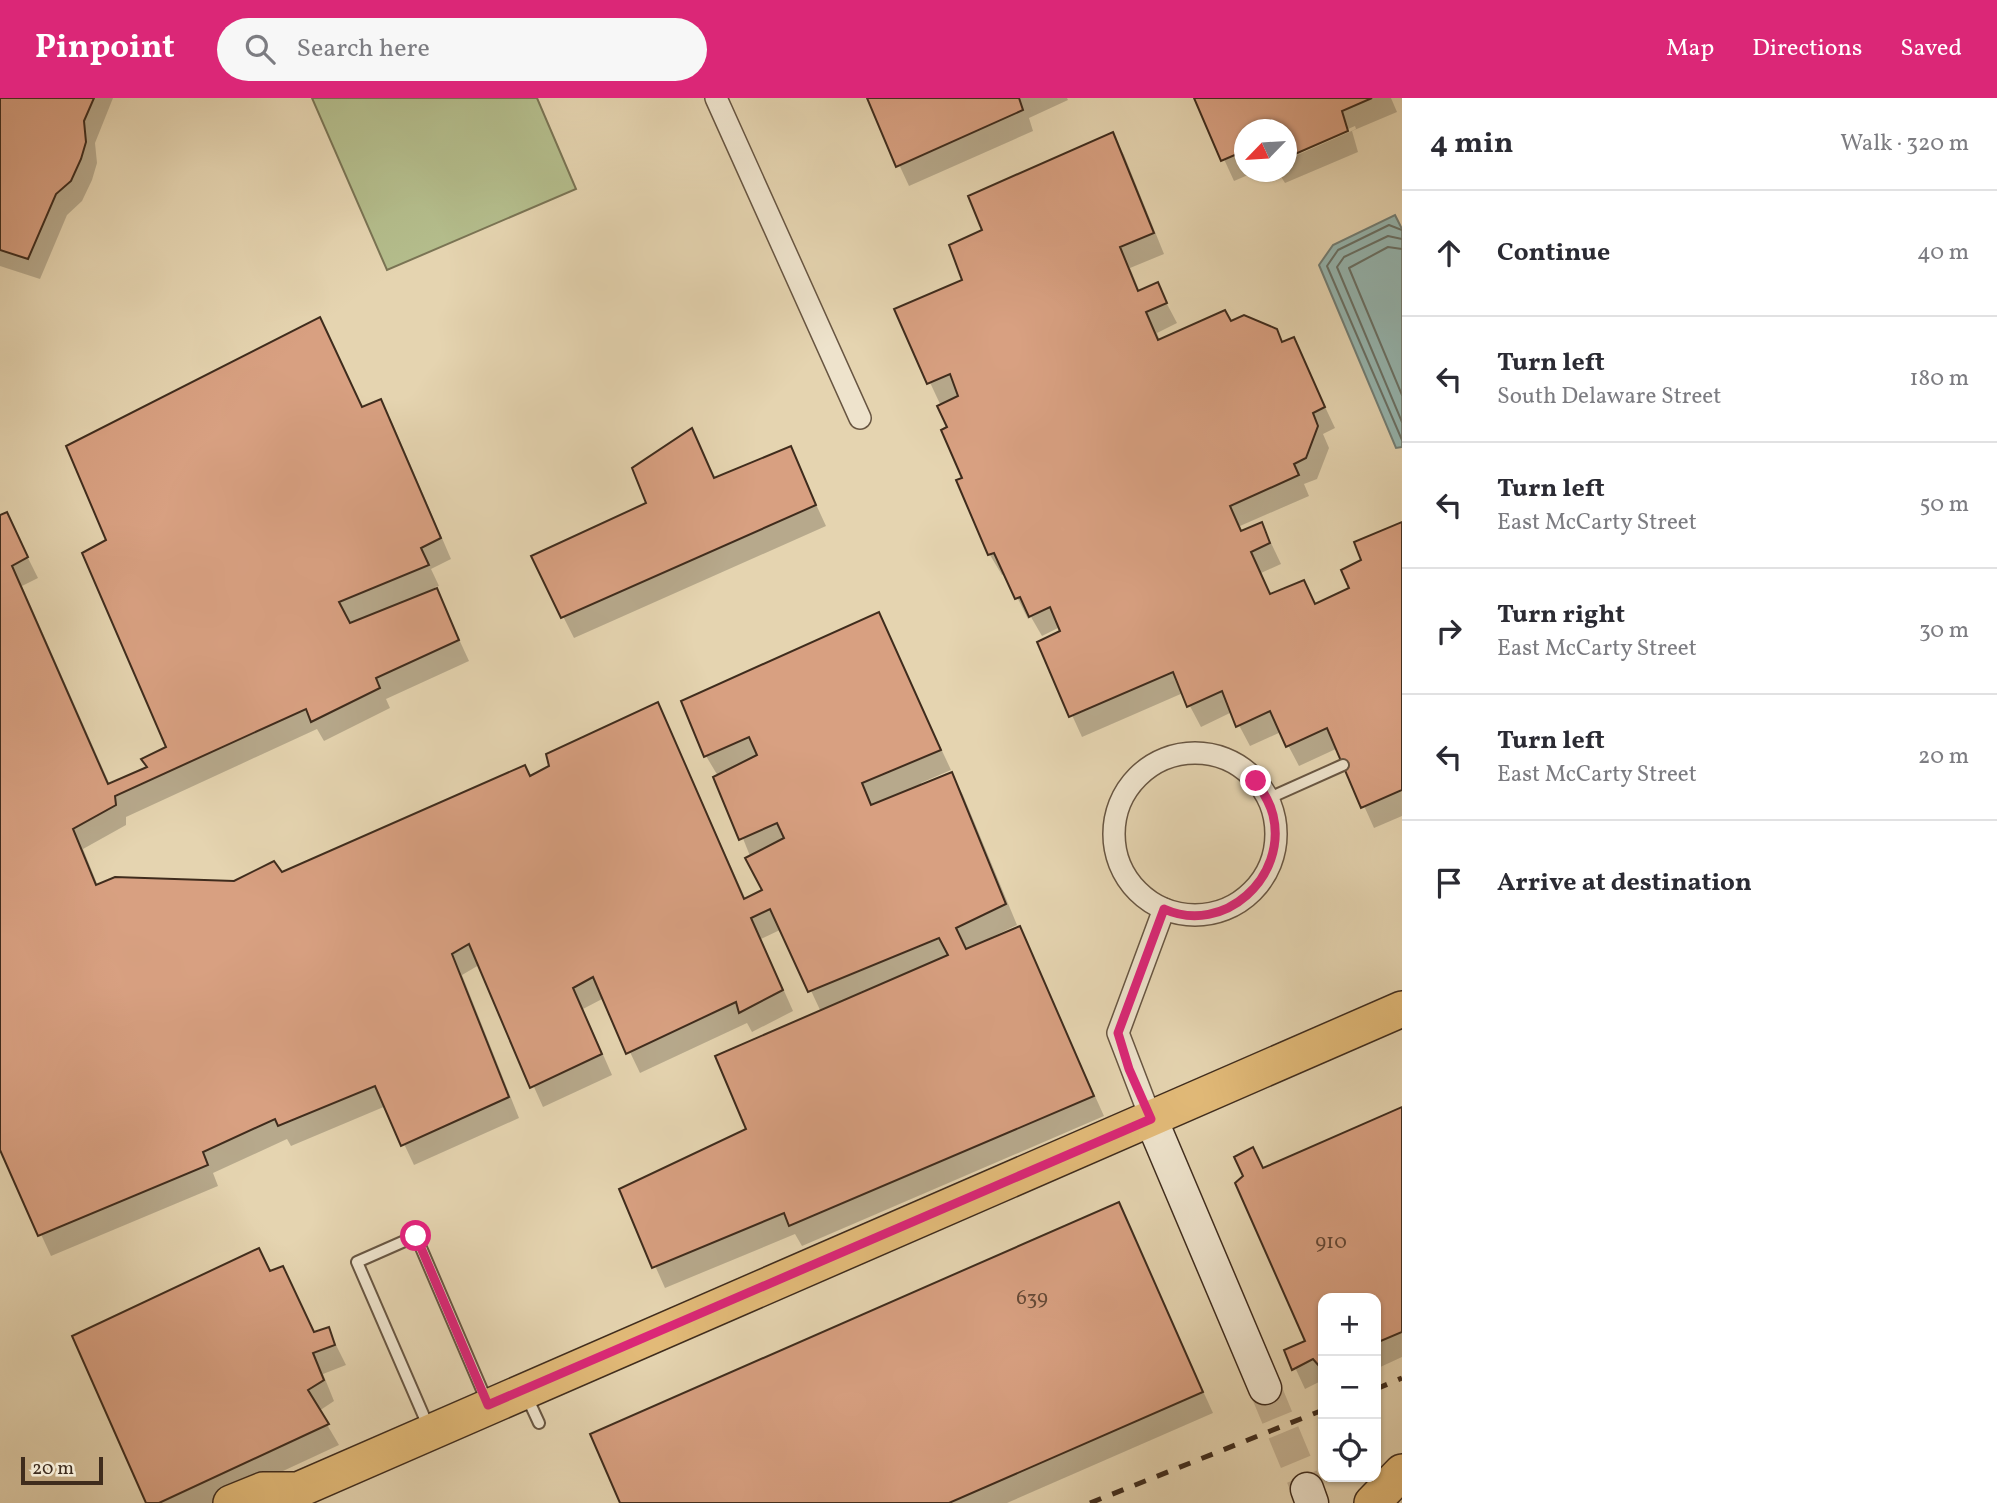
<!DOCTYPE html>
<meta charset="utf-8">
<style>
body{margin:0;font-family:Vollkorn,serif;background:#f7f7f7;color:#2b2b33}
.controls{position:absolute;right:21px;bottom:21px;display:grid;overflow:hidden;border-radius:14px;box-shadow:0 2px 5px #0004}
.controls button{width:63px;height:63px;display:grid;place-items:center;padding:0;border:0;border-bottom:2px solid #e1e1e2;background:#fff;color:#2b2b33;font:35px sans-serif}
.compass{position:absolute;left:1234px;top:21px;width:63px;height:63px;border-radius:50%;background:#fff;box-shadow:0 2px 5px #0004;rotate:245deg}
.scale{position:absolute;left:21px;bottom:18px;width:82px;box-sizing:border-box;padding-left:7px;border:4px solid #3f2c1d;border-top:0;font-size:19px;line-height:24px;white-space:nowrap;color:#3f2c1d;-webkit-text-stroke:5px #eee3cc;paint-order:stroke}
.stop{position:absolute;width:21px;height:21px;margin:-16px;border:5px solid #db2777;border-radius:50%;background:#fff}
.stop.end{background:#db2777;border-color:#fff;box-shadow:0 2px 7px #0008}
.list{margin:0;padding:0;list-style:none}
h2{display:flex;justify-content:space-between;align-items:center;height:91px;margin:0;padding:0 28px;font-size:30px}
h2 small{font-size:23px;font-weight:400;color:#7c7c81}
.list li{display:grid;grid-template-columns:46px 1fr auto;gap:21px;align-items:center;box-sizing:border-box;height:126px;padding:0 28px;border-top:2px solid #e1e1e2}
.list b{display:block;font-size:26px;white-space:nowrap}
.list p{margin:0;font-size:23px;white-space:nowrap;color:#7c7c81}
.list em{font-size:23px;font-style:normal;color:#7c7c81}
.icon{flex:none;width:38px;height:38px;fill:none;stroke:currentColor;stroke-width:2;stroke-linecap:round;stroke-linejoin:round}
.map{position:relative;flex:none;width:1402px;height:1405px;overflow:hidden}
header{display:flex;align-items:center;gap:42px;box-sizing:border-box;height:98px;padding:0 35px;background:#db2777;color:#fff}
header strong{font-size:33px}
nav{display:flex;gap:38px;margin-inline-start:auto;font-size:24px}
.search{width:490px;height:63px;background:#f7f7f7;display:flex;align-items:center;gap:18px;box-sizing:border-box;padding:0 24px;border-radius:38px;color:#7c7c81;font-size:26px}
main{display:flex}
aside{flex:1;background:#fff}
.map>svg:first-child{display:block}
.green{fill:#b4bd8c;stroke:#7a7454;stroke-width:2}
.water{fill:#96b7b1;stroke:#737f76;stroke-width:2}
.shadow{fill:#0003}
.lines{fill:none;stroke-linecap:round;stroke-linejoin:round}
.shore{stroke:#6a7267;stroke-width:2}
.building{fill:#d8a081;stroke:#3f2c1d;stroke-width:2}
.secondary-tunnel{stroke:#c4b293;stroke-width:32;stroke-dasharray:32 16;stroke-linecap:butt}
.service-casing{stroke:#685642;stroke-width:14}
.minor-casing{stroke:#685642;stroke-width:24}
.secondary-casing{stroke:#3f2c1d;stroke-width:35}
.primary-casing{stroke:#3f2c1d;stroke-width:38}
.service{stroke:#eee3cc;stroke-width:10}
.minor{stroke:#eee3cc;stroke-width:21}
.secondary{stroke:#eee3cc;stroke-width:32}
.primary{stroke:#e2ba78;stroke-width:35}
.rail{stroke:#3f2c1d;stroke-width:5;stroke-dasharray:12 12;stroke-linecap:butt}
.route{stroke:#db2777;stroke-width:9}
.labels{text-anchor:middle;stroke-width:5;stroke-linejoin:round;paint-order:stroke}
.number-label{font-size:21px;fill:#654936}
</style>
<header>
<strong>Pinpoint</strong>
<div class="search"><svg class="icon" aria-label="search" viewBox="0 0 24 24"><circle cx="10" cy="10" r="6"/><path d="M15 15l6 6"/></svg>Search here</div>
<nav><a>Map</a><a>Directions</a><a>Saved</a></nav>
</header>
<main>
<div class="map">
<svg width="1402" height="1405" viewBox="0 0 1402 1405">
<rect width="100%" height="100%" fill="#e5d4b0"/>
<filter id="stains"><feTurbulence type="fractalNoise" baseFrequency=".00286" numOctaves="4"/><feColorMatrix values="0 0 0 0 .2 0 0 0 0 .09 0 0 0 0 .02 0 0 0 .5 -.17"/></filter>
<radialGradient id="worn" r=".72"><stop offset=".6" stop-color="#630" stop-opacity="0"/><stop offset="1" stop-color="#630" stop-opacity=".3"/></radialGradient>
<path class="green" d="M312,0H537L576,91L387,172Z"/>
<path class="water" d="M1395,117L1402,131V349L1396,350L1319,167L1333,147Z"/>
<g class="shadow">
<path d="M0,0H113L95,45L97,65L92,82L82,103L67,117L40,181L0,168Z"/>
<path d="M868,0H1067L1068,2L1029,20L1033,33L909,88Z"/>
<path d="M1196,0H1391L1397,14L1352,33L1358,54L1285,85L1278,74H1286V62L1356,31L1355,28L1286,58V32H1244V74H1255L1234,83Z"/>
<path d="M1113,37L1124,57L1164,156L1130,170L1140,194L1157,187L1177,225L1157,235L1160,243L1231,225L1276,233L1283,245L1293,241L1335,330L1323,336L1329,350L1317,381L1304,386L1309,398L1240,428L1243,435L1261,426L1272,447L1281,466L1261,475L1271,497L1303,485L1316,507L1351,491L1363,463L1402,426V718L1374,730L1338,650L1299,668L1281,634L1250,648L1232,614L1201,629L1183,595L1082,639L1039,545L1062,534L1060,529L1042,538L1031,519L1028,521L1005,475L1002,477L990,457L958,383L965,381L941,308L896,212L965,183L984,133Z"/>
<path d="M320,221L363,310L380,304L392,324L451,461L431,471L439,488L435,489L469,563L386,601L390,610L324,643L317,631L126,719V727L83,751L98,788L235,785L281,776L530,680L658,606L746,802L764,793L718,678L706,658L878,516L951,672L921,685L922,688L952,676L963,697L1017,827L992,839L993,842L1019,830L1104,1018L802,1148L795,1136L665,1190L621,1092L748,1032L821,914L782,831L761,841L793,913L752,934L747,925L640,975L604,900L583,911L612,977L543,1009L479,867L462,877L519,1020L414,1067L386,1008L291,1048L287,1041L213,1075L218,1088L51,1158L0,1048V419L6,416L38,480L22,488L110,687L148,670L169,649L108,442Z"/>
<path d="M692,333L716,381L790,350L826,428L574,540L533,459L649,406Z"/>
<path d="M1402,1011V1259L1376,1271V1200H1323V1282L1305,1291L1287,1252L1308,1244L1245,1079L1253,1051L1264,1071Z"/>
<path d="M1118,1106L1213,1315L1007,1405H622Z"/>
<path d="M282,1171L315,1235L328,1231L346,1267L323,1276L334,1303L319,1313L339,1347L214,1405H148L271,1175Z"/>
</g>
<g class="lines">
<g class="shore">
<path d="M1402,132L1389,127L1338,152L1327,168L1402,342"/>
<path d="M1402,141L1388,138L1344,159L1337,169L1402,324"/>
<path d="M1402,151L1388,149L1349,170L1402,297"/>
</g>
</g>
<g class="building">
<path d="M0,0H94L84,23L86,44L81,61L71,83L56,96L28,161L0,152Z"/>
<path d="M867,0H1019L1023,12L896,69Z"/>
<path d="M1194,0H1372L1342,13L1348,33L1286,60V32H1244V53L1221,63Z"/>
<path d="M1113,34L1154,135L1120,149L1138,193L1158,184L1167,205L1146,214L1158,242L1225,212L1231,223L1244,217L1277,231L1282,244L1294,239L1325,309L1313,315L1318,328L1306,360L1294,366L1299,377L1230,408L1241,433L1262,424L1270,445L1251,454L1270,496L1304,482L1315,506L1349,490L1341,472L1361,462L1354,444L1402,424V692L1361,710L1327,630L1286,649L1270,613L1236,629L1222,593L1187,609L1173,574L1069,619L1037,544L1060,533L1050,509L1029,519L1020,499L1015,501L994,455L988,457L956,382L962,380L941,332L947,329L937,308L958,298L950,276L927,286L894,211L962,182L949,147L982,132L968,98Z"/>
<path d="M320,219L362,309L381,301L441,440L421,450L429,467L339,504L350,525L437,490L459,542L376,580L380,590L311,624L306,611L115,698L116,707L73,731L96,787L115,779L234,783L274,763L282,774L525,667L530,678L549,668L546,656L658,604L744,801L762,792L745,760L784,740L777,725L739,742L713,679L757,657L749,639L704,659L681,603L879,514L941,652L862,685L871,707L952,674L1006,806L956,830L966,851L1020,828L1094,998L789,1128L784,1115L652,1170L619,1091L746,1031L715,958L948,857L939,840L808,894L770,811L751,820L783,892L739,915L736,904L626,956L593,879L573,890L602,956L530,990L469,846L452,856L509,999L401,1048L375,988L278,1028L275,1021L203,1054L208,1067L38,1138L0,1052V417L7,414L28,459L12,468L108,686L147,669L141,661L166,649L82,455L106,442L66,348Z"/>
<path d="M692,330L714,380L791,348L816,407L561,520L531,458L646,405L632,370Z"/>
<path d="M1402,1009V1234L1376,1245V1200H1323V1268L1320,1269L1313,1261L1292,1272L1284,1252L1305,1243L1235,1085L1243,1078L1234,1059L1253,1049L1263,1070Z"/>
<path d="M1119,1104L1203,1294L949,1405H620L590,1336Z"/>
<path d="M259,1150L270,1173L283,1168L314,1234L329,1229L335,1247L313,1255L324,1282L308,1292L329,1326L159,1405H146L72,1238Z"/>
</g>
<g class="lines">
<path class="secondary-tunnel" d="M1265,1290L1307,1391"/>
<defs>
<g id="service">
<path d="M1267,701L1343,667"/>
<path d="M527,1299L539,1325"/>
<path d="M429,1330L357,1164L416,1138L488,1306"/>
</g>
<g id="minor">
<path d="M716,0L860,320"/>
<circle cx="1195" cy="736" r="81"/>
<path d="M1151,1021L1118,935L1164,811"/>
</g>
<g id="secondary">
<path d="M1151,1021L1265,1290"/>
<path d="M1307,1391L1312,1405"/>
</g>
<g id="primary">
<path d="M231,1405L263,1392H298L1402,911"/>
<path d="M1372,1405L1402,1374"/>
</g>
</defs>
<use href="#service" class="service-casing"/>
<use href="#minor" class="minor-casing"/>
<use href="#secondary" class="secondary-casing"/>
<use href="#primary" class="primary-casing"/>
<use href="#service" class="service"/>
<use href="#minor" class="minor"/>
<use href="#secondary" class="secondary"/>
<use href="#primary" class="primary"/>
<g class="rail">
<path d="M1376,1291L1402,1280"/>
<path d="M1090,1405L1323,1312"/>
</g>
</g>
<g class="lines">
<path class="route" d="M416,1138L488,1307L1151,1021L1129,971L1118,935L1164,811C1224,838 1288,779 1273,717C1270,704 1263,694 1256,683"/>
</g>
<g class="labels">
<g class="number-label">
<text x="1331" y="1150">910</text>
<text x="1032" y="1206">639</text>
</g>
</g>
<rect width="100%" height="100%" filter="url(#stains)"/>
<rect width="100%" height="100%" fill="url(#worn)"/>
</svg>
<div class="controls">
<button>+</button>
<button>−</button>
<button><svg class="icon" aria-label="locate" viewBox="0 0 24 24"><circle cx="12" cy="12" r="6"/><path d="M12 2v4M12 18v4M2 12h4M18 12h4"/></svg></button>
</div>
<svg class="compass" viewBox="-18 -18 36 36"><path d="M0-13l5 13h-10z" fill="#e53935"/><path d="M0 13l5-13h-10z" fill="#7c7c81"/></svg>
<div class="scale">20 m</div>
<div class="stop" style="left:416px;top:1138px"></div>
<div class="stop end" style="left:1256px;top:683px"></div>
</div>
<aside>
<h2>4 min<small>Walk · 320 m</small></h2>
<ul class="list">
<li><svg class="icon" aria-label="ahead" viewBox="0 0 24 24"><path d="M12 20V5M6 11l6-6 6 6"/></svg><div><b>Continue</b></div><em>40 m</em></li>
<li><svg class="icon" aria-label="left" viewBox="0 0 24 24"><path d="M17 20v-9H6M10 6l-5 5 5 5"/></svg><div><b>Turn left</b><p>South Delaware Street</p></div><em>180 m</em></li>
<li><svg class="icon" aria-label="left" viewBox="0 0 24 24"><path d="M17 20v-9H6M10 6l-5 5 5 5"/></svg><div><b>Turn left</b><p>East McCarty Street</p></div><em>50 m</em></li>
<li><svg class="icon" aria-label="right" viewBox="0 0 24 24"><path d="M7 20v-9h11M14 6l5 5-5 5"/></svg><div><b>Turn right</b><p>East McCarty Street</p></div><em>30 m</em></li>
<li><svg class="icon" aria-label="left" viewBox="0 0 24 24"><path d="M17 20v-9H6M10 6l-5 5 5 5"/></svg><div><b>Turn left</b><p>East McCarty Street</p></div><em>20 m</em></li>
<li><svg class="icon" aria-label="arrive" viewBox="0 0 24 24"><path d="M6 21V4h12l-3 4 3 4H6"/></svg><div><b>Arrive at destination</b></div></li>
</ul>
</aside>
</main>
